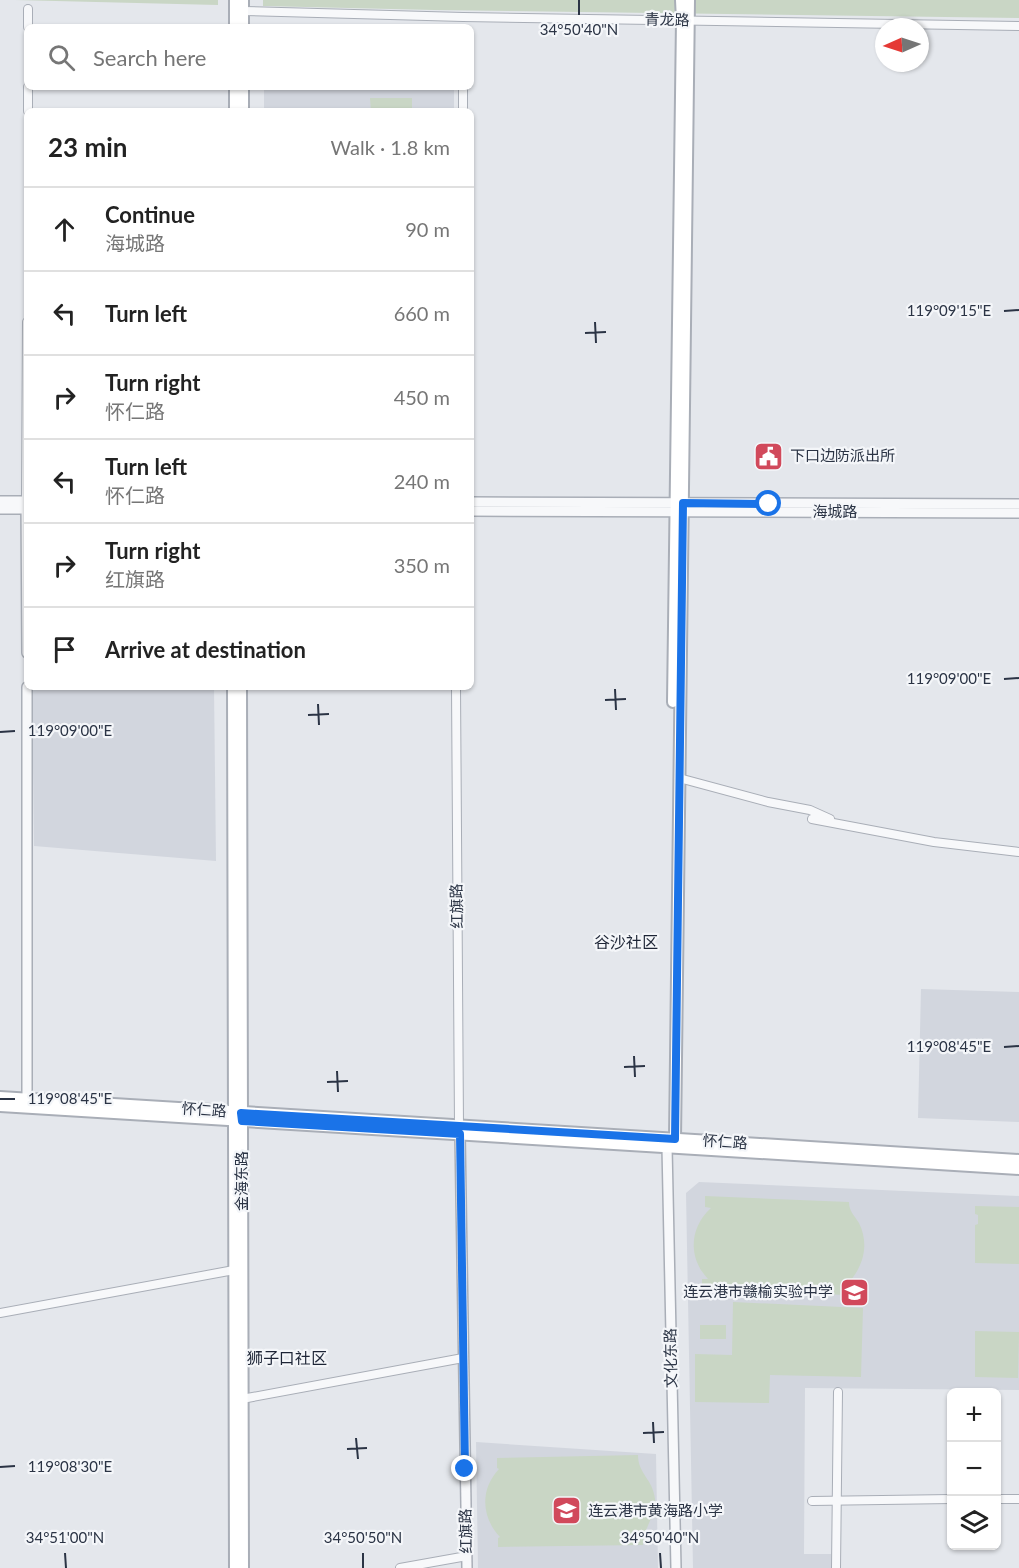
<!DOCTYPE html>
<meta charset="utf-8">
<style>
body{margin:0;font-family:Lato,"Noto Sans SC",sans-serif;background:#f6f6f6;color:#222}
.controls{position:absolute;right:18px;bottom:18px;display:grid;overflow:hidden;border-radius:9px;box-shadow:0 2px 4px #0004}
.controls button{width:54px;height:54px;display:grid;place-items:center;padding:0;border:0;border-bottom:2px solid #e0e0e0;background:#fff;color:#222;font:30px sans-serif}
.compass{position:absolute;left:875px;top:18px;width:54px;height:54px;border-radius:50%;background:#fff;box-shadow:0 2px 4px #0004;rotate:267deg}
.stop{position:absolute;width:18px;height:18px;margin:-14px;border:4px solid #1a73e8;border-radius:50%;background:#fff}
.stop.end{background:#1a73e8;border-color:#fff;box-shadow:0 2px 6px #0008}
.list{margin:0;padding:0;list-style:none}
h2{display:flex;justify-content:space-between;align-items:center;height:78px;margin:0;padding:0 24px;font-size:26px}
h2 small{font-size:20px;font-weight:400;color:#767676}
.list li{display:grid;grid-template-columns:39px 1fr auto;gap:18px;align-items:center;box-sizing:border-box;height:84px;padding:0 24px;border-top:2px solid #e0e0e0}
.list b{display:block;font-size:22px;white-space:nowrap}
.list p{margin:0;font-size:20px;white-space:nowrap;color:#767676}
.list em{font-size:20px;font-style:normal;color:#767676}
.icon{flex:none;width:33px;height:33px;fill:none;stroke:currentColor;stroke-width:2;stroke-linecap:round;stroke-linejoin:round}
.map{position:relative;flex:none;width:1019px;height:1568px;overflow:hidden}
.search{position:absolute;background:#fff;box-shadow:0 2px 4px #0004;left:24px;top:24px;width:450px;height:66px;display:flex;align-items:center;gap:15px;box-sizing:border-box;padding:0 21px;border-radius:9px;color:#767676;font-size:22px}
.panel{position:absolute;background:#fff;box-shadow:0 2px 4px #0004;left:24px;top:108px;width:450px;height:582px;border-radius:9px}
.map>svg:first-child{display:block}
.built{fill:#d2d6de}
.green{fill:#c9d6c5}
.lines{fill:none;stroke-linecap:round;stroke-linejoin:round}
.minor-casing{stroke:#a9aeb7;stroke-width:10}
.tertiary-casing{stroke:#a9aeb7;stroke-width:12}
.secondary-casing{stroke:#a9aeb7;stroke-width:14}
.minor{stroke:#f7f8fa;stroke-width:8}
.tertiary{stroke:#f7f8fa;stroke-width:9}
.secondary{stroke:#fff;stroke-width:10}
.route{stroke:#1a73e8;stroke-width:8}
.ticks{fill:none;stroke:#2b3445;stroke-width:2}
.labels{text-anchor:middle;stroke-width:4.5;stroke-linejoin:round;paint-order:stroke}
.street-label{font-size:15px;fill:#2b3445;stroke:#f4f6f9}
.poi-label{font-size:15px;fill:#2b3445;stroke:#f4f6f9;text-anchor:start}
.neighbourhood-label{font-size:16px;fill:#1d2536;stroke:#f4f6f9}
.ticks-label{font-size:15px;text-anchor:middle;fill:#2b3445;stroke:#f4f6f9;stroke-width:4.5;stroke-linejoin:round;paint-order:stroke}
</style>
<div class="map">
<svg width="1019" height="1568" viewBox="0 0 1019 1568">
<rect width="100%" height="100%" fill="#e4e7ec"/>
<g class="built">
<rect x="264" y="87" width="190" height="24"/>
<path d="M32,687H214L216,861L34,846Z"/>
<path d="M921,989L1019,992V1122L918,1118Z"/>
<path d="M699,1182L1019,1196V1390L805,1388L804,1554H831V1568H693L686,1193Z"/>
<path d="M476,1442L656,1454L658,1568H478Z"/>
</g>
<g class="green">
<path d="M15,0H218V5Z"/>
<path d="M263,0H1019V18L434,10L263,6Z"/>
<path d="M412,98V111H371L370,98Z"/>
<path d="M705,1196L849,1202C849,1211 854,1215 859,1223C870,1245 863,1269 846,1285V1295L702,1289V1279H708C688,1258 689,1228 711,1208L705,1207Z"/>
<path d="M975,1206L1019,1207V1264L975,1263V1225L978,1224V1215L975,1214Z"/>
<path d="M733,1302L863,1308L861,1377L770,1375L769,1403L695,1402V1354L732,1355Z"/>
<rect x="700" y="1325" width="26" height="14"/>
<path d="M975,1331L1019,1332L1018,1378L975,1377Z"/>
<path d="M638,1455C638,1474 653,1479 655,1499C656,1517 643,1528 643,1545L498,1547V1538L500,1537C481,1517 480,1489 499,1469L497,1468V1458Z"/>
</g>
<g class="lines">
<defs>
<g id="minor">
<path d="M243,11L463,17L1019,26"/>
<path d="M28,27V9"/>
<path d="M463,87V111"/>
<path d="M28,111V87"/>
<path d="M26,501L27,322"/>
<path d="M456,687L459,1126"/>
<path d="M679,778L768,802L810,810L830,819"/>
<path d="M812,819L934,842L1019,852"/>
<path d="M0,1313L234,1270"/>
<path d="M242,1399L463,1358"/>
<path d="M996,1499H1019"/>
<path d="M812,1501L952,1499"/>
<path d="M400,1568L467,1556"/>
<path d="M836,1568L838,1392"/>
</g>
<g id="tertiary">
<path d="M0,501H27"/>
<path d="M26,501L27,653"/>
<path d="M471,502L1019,504"/>
<path d="M0,509H27"/>
<path d="M471,511L1019,513"/>
<path d="M27,687V1099"/>
<path d="M460,1134L467,1568"/>
<path d="M667,1147L676,1568"/>
</g>
<g id="secondary">
<path d="M235,0V27"/>
<path d="M243,0V27"/>
<path d="M235,87V111"/>
<path d="M243,87V111"/>
<path d="M233,687L235,1568"/>
<path d="M241,687L243,1568"/>
<path d="M673,702L682,20L681,0"/>
<path d="M0,1097L1019,1160"/>
<path d="M0,1106L1019,1169"/>
<path d="M675,1139L689,0"/>
</g>
</defs>
<use href="#minor" class="minor-casing"/>
<use href="#tertiary" class="tertiary-casing"/>
<use href="#secondary" class="secondary-casing"/>
<use href="#minor" class="minor"/>
<use href="#tertiary" class="tertiary"/>
<use href="#secondary" class="secondary"/>
</g>
<g class="lines">
<path class="route" d="M465,1469L460,1134L242,1121L241,1113L675,1139L683,503L769,504"/>
</g>
<path class="ticks" d="M579,0V15M1004,311L1019,310M595,322L596,343M585,333L606,332M1004,679L1019,678M615,689L616,710M605,700L626,699M318,704L319,725M308,715L329,714M0,732L15,731M1004,1047L1019,1046M634,1056L635,1077M624,1067L645,1066M337,1071L338,1092M327,1082L348,1081M0,1099H15M653,1422L654,1443M643,1433L664,1432M356,1438L358,1459M347,1449L367,1448M0,1467L15,1466M65,1553L66,1568M363,1553V1568M660,1553L661,1568"/>
<defs>
<symbol id="civic-square" viewBox="-11 -11 22 22"><rect x="-9" y="-9" width="18" height="18" rx="4" fill="#d1495b" stroke="#f4f6f9"/><path d="M-.6-6.5H3V-4.5H.6V-3L4-1V1h2V6H-6V1h2V-1L-.6-3ZM-1.2 2.5V6h2.4V2.5Z" fill="#fff"/></symbol>
<symbol id="school-square" viewBox="-11 -11 22 22"><rect x="-9" y="-9" width="18" height="18" rx="4" fill="#d1495b" stroke="#f4f6f9"/><path d="M0-5L7-2L0 1L-7-2ZM-4 1L0 2.5L4 1V4Q0 6-4 4Z" fill="#fff"/></symbol>
</defs>
<g fill-rule="evenodd">
<use href="#civic-square" x="752" y="440" width="33" height="33"/>
<use href="#school-square" x="838" y="1276" width="33" height="33"/>
<use href="#school-square" x="550" y="1494" width="33" height="33"/>
</g>
<g class="labels">
<g class="street-label">
<text transform="translate(667 20) rotate(1)" y="5">青龙路</text>
<text x="835" y="517">海城路</text>
<text transform="translate(457 906) rotate(-91)" y="5">红旗路</text>
<text transform="translate(204 1110) rotate(4)" y="5">怀仁路</text>
<text transform="translate(725 1142) rotate(4)" y="5">怀仁路</text>
<text transform="translate(242 1181) rotate(-90)" y="5">金海东路</text>
<text transform="translate(671 1358) rotate(-91)" y="5">文化东路</text>
<text transform="translate(466 1531) rotate(-91)" y="5">红旗路</text>
</g>
<g class="poi-label">
<text x="790" y="461">下口边防派出所</text>
<text x="833" y="1297" text-anchor="end">连云港市赣榆实验中学</text>
<text x="588" y="1516">连云港市黄海路小学</text>
</g>
<g class="neighbourhood-label">
<text x="626" y="948">谷沙社区</text>
<text x="287" y="1364">狮子口社区</text>
</g>
</g>
<g class="ticks-label">
<text x="579" y="35">34°50'40"N</text>
<text x="949" y="316">119°09'15"E</text>
<text x="949" y="684">119°09'00"E</text>
<text x="70" y="736">119°09'00"E</text>
<text x="949" y="1052">119°08'45"E</text>
<text x="70" y="1104">119°08'45"E</text>
<text x="70" y="1472">119°08'30"E</text>
<text x="65" y="1543">34°51'00"N</text>
<text x="363" y="1543">34°50'50"N</text>
<text x="660" y="1543">34°50'40"N</text>
</g>
</svg>
<div class="controls">
<button>+</button>
<button>−</button>
<button><svg class="icon" aria-label="layers" viewBox="0 0 24 24"><path d="M12 4l9 5-9 5-9-5zM3 14l9 5 9-5"/></svg></button>
</div>
<svg class="compass" viewBox="-18 -18 36 36"><path d="M0-13l5 13h-10z" fill="#e53935"/><path d="M0 13l5-13h-10z" fill="#767676"/></svg>
<div class="stop" style="left:769px;top:504px"></div>
<div class="stop end" style="left:465px;top:1469px"></div>
<div class="search"><svg class="icon" aria-label="search" viewBox="0 0 24 24"><circle cx="10" cy="10" r="6"/><path d="M15 15l6 6"/></svg>Search here</div>
<section class="panel">
<h2>23 min<small>Walk · 1.8 km</small></h2>
<ul class="list">
<li><svg class="icon" aria-label="ahead" viewBox="0 0 24 24"><path d="M12 20V5M6 11l6-6 6 6"/></svg><div><b>Continue</b><p>海城路</p></div><em>90 m</em></li>
<li><svg class="icon" aria-label="left" viewBox="0 0 24 24"><path d="M17 20v-9H6M10 6l-5 5 5 5"/></svg><div><b>Turn left</b></div><em>660 m</em></li>
<li><svg class="icon" aria-label="right" viewBox="0 0 24 24"><path d="M7 20v-9h11M14 6l5 5-5 5"/></svg><div><b>Turn right</b><p>怀仁路</p></div><em>450 m</em></li>
<li><svg class="icon" aria-label="left" viewBox="0 0 24 24"><path d="M17 20v-9H6M10 6l-5 5 5 5"/></svg><div><b>Turn left</b><p>怀仁路</p></div><em>240 m</em></li>
<li><svg class="icon" aria-label="right" viewBox="0 0 24 24"><path d="M7 20v-9h11M14 6l5 5-5 5"/></svg><div><b>Turn right</b><p>红旗路</p></div><em>350 m</em></li>
<li><svg class="icon" aria-label="arrive" viewBox="0 0 24 24"><path d="M6 21V4h12l-3 4 3 4H6"/></svg><div><b>Arrive at destination</b></div></li>
</ul>
</section>
</div>
